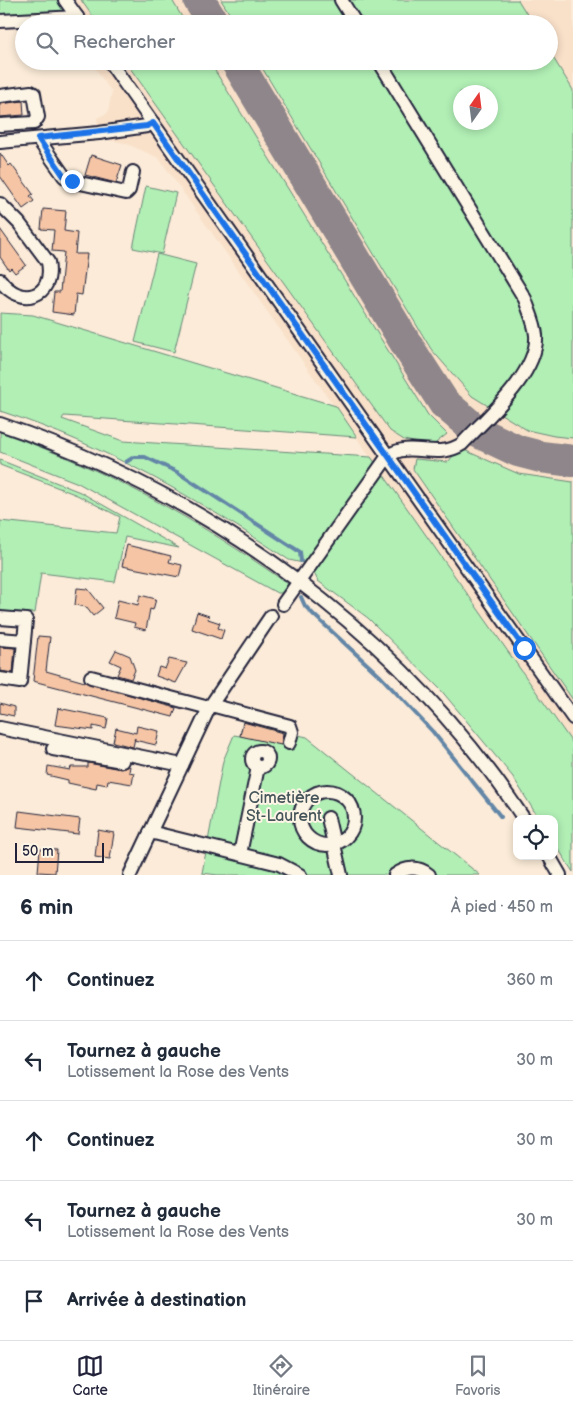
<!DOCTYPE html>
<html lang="fr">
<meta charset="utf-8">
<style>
body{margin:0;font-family:"Balsamiq Sans",sans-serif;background:#f2f2f3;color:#1f2937}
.controls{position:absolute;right:15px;bottom:15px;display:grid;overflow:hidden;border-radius:10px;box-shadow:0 2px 8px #0003}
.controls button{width:45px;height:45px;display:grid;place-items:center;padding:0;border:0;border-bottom:1px solid #e0e1e3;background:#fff;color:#1f2937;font:25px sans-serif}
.compass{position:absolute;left:453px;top:85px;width:45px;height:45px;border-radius:50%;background:#fff;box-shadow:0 2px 8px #0003;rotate:14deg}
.scale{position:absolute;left:15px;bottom:12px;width:89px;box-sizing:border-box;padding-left:5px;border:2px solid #22223b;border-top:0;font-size:14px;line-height:18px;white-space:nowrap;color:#22223b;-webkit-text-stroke:4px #fcf5e5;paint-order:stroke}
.stop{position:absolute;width:15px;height:15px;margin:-11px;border:4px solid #1a73e8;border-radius:50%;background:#fff}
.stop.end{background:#1a73e8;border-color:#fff;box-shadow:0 1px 5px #0008}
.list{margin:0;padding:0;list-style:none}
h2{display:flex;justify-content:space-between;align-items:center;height:65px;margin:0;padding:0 20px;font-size:21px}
h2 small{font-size:16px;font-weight:400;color:#747a83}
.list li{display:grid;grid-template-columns:32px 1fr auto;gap:15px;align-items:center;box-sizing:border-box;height:80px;padding:0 20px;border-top:1px solid #e0e1e3}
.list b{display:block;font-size:19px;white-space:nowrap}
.list p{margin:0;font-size:16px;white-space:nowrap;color:#747a83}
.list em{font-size:16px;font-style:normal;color:#747a83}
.icon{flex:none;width:28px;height:28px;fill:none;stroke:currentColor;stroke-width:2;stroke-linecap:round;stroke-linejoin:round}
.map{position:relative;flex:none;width:573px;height:875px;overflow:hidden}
.search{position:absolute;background:#fff;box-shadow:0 2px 8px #0003;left:15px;right:15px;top:15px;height:55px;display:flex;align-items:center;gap:12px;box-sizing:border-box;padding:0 18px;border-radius:28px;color:#747a83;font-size:19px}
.sheet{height:465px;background:#fff}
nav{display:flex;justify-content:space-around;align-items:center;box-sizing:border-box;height:70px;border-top:1px solid #e0e1e3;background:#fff;font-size:14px;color:#747a83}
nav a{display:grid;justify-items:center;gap:2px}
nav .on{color:#22223b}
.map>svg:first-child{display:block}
.built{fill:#f9e0c9;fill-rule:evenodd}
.green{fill:#b1efb5;stroke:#6a8878;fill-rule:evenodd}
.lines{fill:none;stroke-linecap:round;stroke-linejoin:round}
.stream{stroke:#6486a7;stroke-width:4}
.taxiway{stroke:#8e868a;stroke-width:32}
.building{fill:#f5c5a5;stroke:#22223b}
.minor-casing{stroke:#22223b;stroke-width:16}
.minor{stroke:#fcf5e5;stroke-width:12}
.route{stroke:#1a73e8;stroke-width:6}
.labels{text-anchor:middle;stroke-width:4;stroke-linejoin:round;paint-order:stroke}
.park-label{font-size:16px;fill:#46555a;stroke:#fcf5e5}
</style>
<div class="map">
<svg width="573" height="875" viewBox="0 0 573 875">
<rect width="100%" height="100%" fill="#fbebd8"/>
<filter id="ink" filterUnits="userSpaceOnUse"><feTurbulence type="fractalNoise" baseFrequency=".02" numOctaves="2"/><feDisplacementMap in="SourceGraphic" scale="10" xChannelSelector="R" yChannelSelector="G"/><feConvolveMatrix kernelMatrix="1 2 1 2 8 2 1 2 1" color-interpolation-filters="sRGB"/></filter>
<g filter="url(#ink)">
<path class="built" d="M0,0H573V744L159,158L125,143L100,138L97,118L108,113L112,92L90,61H549V24H24V27L0,29ZM460,92H490V122H460Z"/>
<g class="green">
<path d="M0,0H58L71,19L0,25Z"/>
<path d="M81,0H172L186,24H98Z"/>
<path d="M221,0H518L533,24H236Z"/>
<path d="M549,51L573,90V438L554,436L527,430L472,396L431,349L258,61H549ZM460,92H490V122H460Z"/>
<path d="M125,61H209L428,415L447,434L432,446L404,440L390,431Z"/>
<path d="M146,186L176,193L162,254L133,248Z"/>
<path d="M157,254L196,264L174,352L135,342Z"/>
<path d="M0,313L33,315L336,406L357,437L64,416L62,419L123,441L371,457L573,744V872L554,842V819H539L513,777L440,689L368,618L318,581L312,569L303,563L289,560C196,498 107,446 0,411Z"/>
<path d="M0,432C106,469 197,519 288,584L283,593H277L78,483L0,452Z"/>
<path d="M464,450L519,474L573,482V700L413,469L415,459L448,462L453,456Z"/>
<path d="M0,460L80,492L179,548L125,537L115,582L41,573L35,613L0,611V521L116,533L120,517L77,495L0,465Z"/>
<path d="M243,722L307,737L480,875H218L202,873L223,761L234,735L240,736Z"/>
</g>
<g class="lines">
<g class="stream">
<path d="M126,462L134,457H145L177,472L300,552L301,561"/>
<path d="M301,597L305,606L314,615L381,677L433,732L501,817"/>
</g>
<g class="taxiway">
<path d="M199,0L214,24"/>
<path d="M236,61L408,347L444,403L478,432L518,451L541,457L573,461"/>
</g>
</g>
<g class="building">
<path d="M23,101L24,115L0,117V104Z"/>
<path d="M0,153L9,166L11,164L33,194L30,196L34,201L23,209L0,176Z"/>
<path d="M91,155L122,165L116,183L85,175Z"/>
<path d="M43,209L66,211L64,231L77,233L75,254H87L82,295L76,294L74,315L52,312L54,292H60L64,252L52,251L54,230L41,229Z"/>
<path d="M0,229L26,265L15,273L11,268L9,270L0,257Z"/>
<path d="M127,545L171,556L169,562L182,565L179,577L122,566Z"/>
<path d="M77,588L88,589L103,608L93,616L86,607L75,605Z"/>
<path d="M140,595L156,599L153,610L150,609L146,630L134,627L135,623L114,618L118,600L138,605Z"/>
<path d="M197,612L209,616L208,619L220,623L218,628L224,630L221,639L192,629Z"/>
<path d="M38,636L50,637L46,671L176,708L173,717L33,681Z"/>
<path d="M0,647L15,648L13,673L0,671Z"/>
<path d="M116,650L130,656L135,670L131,679L117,675L121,666L110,661Z"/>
<path d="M169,659L187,663L176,683L156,676L159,667L165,669Z"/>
<path d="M0,703L14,707V716L0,713Z"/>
<path d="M58,708L108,718L106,729L93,726V730L55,725Z"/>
<path d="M243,722L283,733L281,745L240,736Z"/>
<path d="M137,726L159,731L156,745L134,740L135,738L133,747L113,742L116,728L136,733Z"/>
<path d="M88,763L121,769L130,766L129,772L134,773L132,784L108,780L107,785L97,783L96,789L68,783V780L47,775L48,766L70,770L71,767H88Z"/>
<path d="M19,811L80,819L78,834L17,827Z"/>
<path d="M98,830L114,833L110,859L95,857Z"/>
<path d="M40,849L57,850L55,873L38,872Z"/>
</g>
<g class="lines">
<defs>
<g id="minor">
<path d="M65,0L82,24"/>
<path d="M341,0L356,24"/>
<path d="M0,21L77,17"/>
<path d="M109,61L573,718"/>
<path d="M0,96L31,92L34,94L38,117L34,123L0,125"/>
<path d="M38,139L64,176L71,181L126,193L129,190L133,172"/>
<path d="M0,142L99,133L147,126L153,123"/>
<path d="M0,204L19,223L48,262C55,298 20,308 0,280"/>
<path d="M0,424C211,495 400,633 524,819"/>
<path d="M283,604L388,456C411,440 436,461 462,444C486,418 539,373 536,335C535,323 529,311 525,299L379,61"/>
<path d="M0,618L26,620L20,682L0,679"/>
<path d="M0,639L24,641"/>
<path d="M91,677L209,708"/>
<path d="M211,705L290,726L292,732L289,743"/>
<path d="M0,728L182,765"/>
<path d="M53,749L122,761"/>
<circle cx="260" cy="759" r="8"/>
<circle cx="327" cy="818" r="27"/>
<path d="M328,818L341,875"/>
<path d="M150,832L279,864L300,875"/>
<path d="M240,854L258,767"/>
<path d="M549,856L560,875"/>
<path d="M130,875L209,708L271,616"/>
<path d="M395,875C406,867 418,866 429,875"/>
</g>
</defs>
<use href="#minor" class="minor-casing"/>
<use href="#minor" class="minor"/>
</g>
</g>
<g class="lines" filter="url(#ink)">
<path class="route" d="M72,181L64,176L38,138L147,126L153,123L524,648"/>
</g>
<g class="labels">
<g class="park-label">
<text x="284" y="803">Cimetière<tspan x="284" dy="18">St-Laurent</tspan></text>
</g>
</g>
</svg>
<div class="controls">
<button><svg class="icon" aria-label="locate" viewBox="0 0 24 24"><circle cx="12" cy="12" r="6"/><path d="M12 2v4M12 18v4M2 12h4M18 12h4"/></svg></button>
</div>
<svg class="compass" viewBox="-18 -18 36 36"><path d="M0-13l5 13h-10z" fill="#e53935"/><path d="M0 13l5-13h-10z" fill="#747a83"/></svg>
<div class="scale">50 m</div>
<div class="stop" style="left:524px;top:648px"></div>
<div class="stop end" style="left:72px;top:181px"></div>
<div class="search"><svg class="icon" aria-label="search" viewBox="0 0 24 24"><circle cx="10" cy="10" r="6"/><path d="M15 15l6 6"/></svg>Rechercher</div>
</div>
<section class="sheet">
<h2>6 min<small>À pied · 450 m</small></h2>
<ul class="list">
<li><svg class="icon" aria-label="ahead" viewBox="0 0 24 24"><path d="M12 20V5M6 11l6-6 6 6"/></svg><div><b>Continuez</b></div><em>360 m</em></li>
<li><svg class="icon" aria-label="left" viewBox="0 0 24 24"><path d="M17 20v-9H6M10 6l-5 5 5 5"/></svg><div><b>Tournez à gauche</b><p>Lotissement la Rose des Vents</p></div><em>30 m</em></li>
<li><svg class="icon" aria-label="ahead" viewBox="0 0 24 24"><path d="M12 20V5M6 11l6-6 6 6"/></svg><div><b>Continuez</b></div><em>30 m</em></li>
<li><svg class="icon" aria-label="left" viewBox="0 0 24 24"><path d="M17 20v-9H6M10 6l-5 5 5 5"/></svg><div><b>Tournez à gauche</b><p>Lotissement la Rose des Vents</p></div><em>30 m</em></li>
<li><svg class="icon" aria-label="arrive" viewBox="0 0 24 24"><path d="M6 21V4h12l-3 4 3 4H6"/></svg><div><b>Arrivée à destination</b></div></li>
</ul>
</section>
<nav>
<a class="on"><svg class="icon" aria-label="map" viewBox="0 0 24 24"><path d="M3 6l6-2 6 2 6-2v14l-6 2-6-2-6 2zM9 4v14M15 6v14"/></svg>Carte</a>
<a><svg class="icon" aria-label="directions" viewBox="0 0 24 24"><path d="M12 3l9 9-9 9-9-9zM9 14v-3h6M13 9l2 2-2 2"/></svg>Itinéraire</a>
<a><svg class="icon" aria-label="saved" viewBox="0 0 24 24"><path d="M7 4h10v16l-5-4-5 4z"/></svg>Favoris</a>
</nav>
